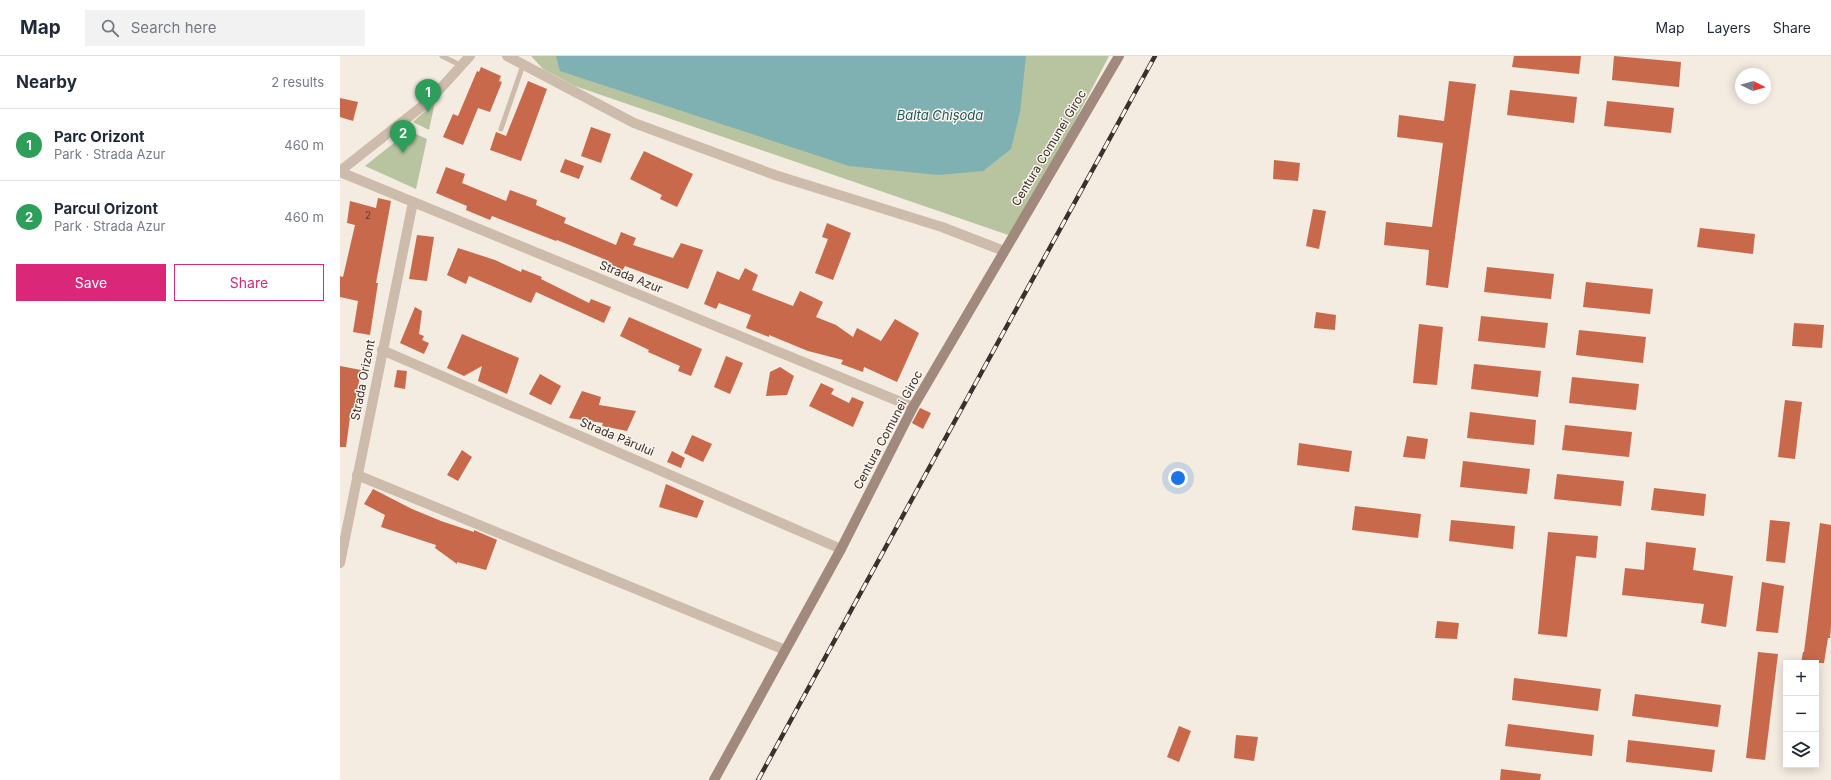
<!DOCTYPE html>
<meta charset="utf-8">
<style>
body{margin:0;font-family:Inter,sans-serif;background:#f2f2f3;color:#1f2937}
.controls{position:absolute;right:12px;bottom:12px;display:grid;overflow:hidden;border-radius:0px;box-shadow:0 2px 10px #0003}
.controls button{width:36px;height:36px;display:grid;place-items:center;padding:0;border:0;border-bottom:1px solid #e0e1e3;background:#fff;color:#1f2937;font:20px sans-serif}
.compass{position:absolute;left:1395px;top:12px;width:36px;height:36px;border-radius:50%;background:#fff;box-shadow:0 2px 10px #0003;rotate:95deg}
.you{position:absolute;left:838px;top:422px;width:14px;height:14px;margin:-10px;border:3px solid #fff;border-radius:50%;background:#1a73e8;box-shadow:0 0 0 6px #1a73e833}
.badge{display:grid;place-items:center;width:26px;height:26px;border-radius:50%;background:#db2777;color:#fff;font-size:13px;font-weight:700}
.pin{position:absolute;translate:-50% -33px;filter:drop-shadow(0 1px 2px #0008)}
.pin::after{content:'';position:absolute;top:21px;width:14px;height:12px;background:inherit;clip-path:polygon(0 0,100% 0,50% 100%)}
.list{margin:0;padding:0;list-style:none}
h2{display:flex;justify-content:space-between;align-items:center;height:52px;margin:0;padding:0 16px;font-size:17px}
h2 small{font-size:13px;font-weight:400;color:#747a83}
.list li{display:grid;grid-template-columns:26px 1fr auto;gap:12px;align-items:center;box-sizing:border-box;height:72px;padding:0 16px;border-top:1px solid #e0e1e3}
.list b{display:block;font-size:15px;white-space:nowrap}
.list p{margin:0;font-size:13px;white-space:nowrap;color:#747a83}
.list em{font-size:13px;font-style:normal;color:#747a83}
.actions{display:flex;gap:8px;padding:12px 16px}
.actions a{flex:1;padding:9px 0;border:1px solid #db2777;border-radius:0px;text-align:center;font-size:14px;color:#db2777}
.actions .main{background:#db2777;color:#fff}
.icon{flex:none;width:22px;height:22px;fill:none;stroke:currentColor;stroke-width:2;stroke-linecap:round;stroke-linejoin:round}
.map{position:relative;flex:none;width:1491px;height:724px;overflow:hidden}
header{display:flex;align-items:center;gap:24px;box-sizing:border-box;height:56px;padding:0 20px;background:#fff;border-bottom:1px solid #e0e1e3}
header strong{font-size:19px}
nav{display:flex;gap:22px;margin-inline-start:auto;font-size:14px}
.search{width:280px;height:36px;background:#f2f2f3;display:flex;align-items:center;gap:10px;box-sizing:border-box;padding:0 14px;border-radius:0px;color:#747a83;font-size:15px}
main{display:flex}
aside{flex:1;background:#fff}
.map>svg:first-child{display:block}
.green{fill:#b8c4a0}
.water{fill:#7fb0b2}
.building{fill:#c8694b}
.lines{fill:none;stroke-linecap:round;stroke-linejoin:round}
.lane{stroke:#cdbbac;stroke-width:5}
.street{stroke:#cdbbac;stroke-width:10}
.secondary{stroke:#a18a7d;stroke-width:10}
.rail-casing{stroke:#3b302b;stroke-width:4.5}
.rail{stroke:#fbf5ee;stroke-width:3;stroke-dasharray:9;stroke-linecap:butt}
.labels{text-anchor:middle;stroke-width:3;stroke-linejoin:round;paint-order:stroke}
.number-label{font-size:10px;fill:#5e3e33}
.street-label{font-size:12px;fill:#3b302b;stroke:#fbf5ee}
.water-label{font-size:13px;font-style:italic;fill:#1f5a5e;stroke:#fbf5ee}
</style>
<header>
<strong>Map</strong>
<div class="search"><svg class="icon" aria-label="search" viewBox="0 0 24 24"><circle cx="10" cy="10" r="6"/><path d="M15 15l6 6"/></svg>Search here</div>
<nav><a>Map</a><a>Layers</a><a>Share</a></nav>
</header>
<main>
<aside>
<h2>Nearby<small>2 results</small></h2>
<ul class="list">
<li><span class="badge" style="background:#2e9e5b">1</span><div><b>Parc Orizont</b><p>Park · Strada Azur</p></div><em>460 m</em></li>
<li><span class="badge" style="background:#2e9e5b">2</span><div><b>Parcul Orizont</b><p>Park · Strada Azur</p></div><em>460 m</em></li>
</ul>
<div class="actions"><a class="main">Save</a><a>Share</a></div>
</aside>
<div class="map">
<svg width="1491" height="724" viewBox="0 0 1491 724">
<rect width="100%" height="100%" fill="#f4ebe1"/>
<g class="green">
<path d="M191,0H769L674,181L235,30L203,13Z"/>
<path d="M95,46L89,74L73,66Z"/>
<path d="M69,75L87,83L76,133L25,110Z"/>
</g>
<path class="water" d="M216,0H686L680,56L671,93L643,115L599,119L509,110L220,15Z"/>
<g class="building">
<path d="M1174,0H1241L1239,18L1172,11Z"/>
<path d="M1274,0L1341,6L1339,31L1272,24Z"/>
<path d="M141,11L161,20L159,25L162,26L150,56L138,52L123,89L103,81L113,58L118,60L137,15L139,16Z"/>
<path d="M188,25L207,33L181,105L150,94L156,76L166,80Z"/>
<path d="M1109,25L1136,28L1108,232L1086,229L1089,194L1044,189L1046,166L1092,171L1103,87L1057,81L1059,59L1104,65Z"/>
<path d="M1170,34L1237,41L1234,67L1167,59Z"/>
<path d="M0,42L18,46L13,65L0,61Z"/>
<path d="M1267,45L1334,52L1331,77L1264,70Z"/>
<path d="M251,71L271,78L261,107L241,100Z"/>
<path d="M304,95L353,118L337,151L320,143L322,139L290,123Z"/>
<path d="M225,103L244,110L239,123L220,116Z"/>
<path d="M934,104L960,107L958,125L933,123Z"/>
<path d="M106,111L125,118L122,127L166,145L170,134L197,144L196,149L226,162L224,167L276,189L281,176L296,182L293,189L333,202L341,187L363,194L348,233L285,210L282,215L267,209L269,205L217,184L216,185L152,160L150,164L126,154L127,150L96,137Z"/>
<path d="M38,142L51,145L36,227H38L30,279L13,276L18,245L0,241V220L3,221L15,169L7,167L10,145L36,152Z"/>
<path d="M973,153L986,155L979,193L966,190Z"/>
<path d="M487,167L511,177L493,224L475,217L488,183L482,181Z"/>
<path d="M1360,172L1415,178L1413,198L1357,191Z"/>
<path d="M77,179L94,181L87,225L69,223Z"/>
<path d="M118,192L155,204L181,216L182,213L202,221L201,223L249,247L251,243L271,251L264,267L196,236L191,247L129,220L126,228L107,219Z"/>
<path d="M1147,211L1214,218L1211,243L1144,236Z"/>
<path d="M405,212L418,219L412,234L453,250L460,235L483,246L476,261L496,269L513,281L517,272L541,285L555,263L579,277L557,326L524,311L523,316L501,308L503,304L468,295L429,279V281L406,272L411,259L379,247L376,253L364,248L377,215L399,224Z"/>
<path d="M1246,226L1313,233L1310,258L1243,251Z"/>
<path d="M75,251L82,255L79,278L84,280L82,284L89,287L84,298L60,287Z"/>
<path d="M976,256L996,259L995,274L974,272Z"/>
<path d="M1141,260L1208,267L1205,292L1138,285Z"/>
<path d="M289,261L362,293L351,320L338,315L340,310L308,296L309,294L280,280Z"/>
<path d="M1454,267L1484,269L1482,292L1452,290Z"/>
<path d="M1079,268L1103,271L1097,329L1073,327Z"/>
<path d="M1239,274L1306,281L1303,307L1236,299Z"/>
<path d="M122,278L179,302L167,338L138,325L142,310L124,320L107,312Z"/>
<path d="M386,300L403,307L390,338L374,331Z"/>
<path d="M1134,308L1201,315L1198,341L1131,333Z"/>
<path d="M0,310L21,314L14,354H11L6,391H0Z"/>
<path d="M440,311L454,320L447,339L426,340L430,316Z"/>
<path d="M57,314L67,315L65,333L54,331Z"/>
<path d="M200,318L221,330L211,349L189,338Z"/>
<path d="M1232,321L1299,328L1296,354L1229,347Z"/>
<path d="M481,327L494,333L491,338L509,347L512,341L524,346L513,371L469,350Z"/>
<path d="M242,335L261,341L259,349L296,355L287,375L262,370L263,367L229,362Z"/>
<path d="M1445,344L1462,346L1455,403L1438,401Z"/>
<path d="M580,352L591,357L583,373L572,367Z"/>
<path d="M1130,356L1196,364L1194,389L1127,382Z"/>
<path d="M1225,369L1292,376L1289,401L1222,394Z"/>
<path d="M352,379L372,388L363,406L344,397Z"/>
<path d="M1067,380L1088,383L1085,403L1063,401Z"/>
<path d="M959,387L1012,395L1009,416L957,409Z"/>
<path d="M122,394L132,401L118,425L107,419Z"/>
<path d="M332,395L345,402L341,412L327,406Z"/>
<path d="M1123,405L1190,413L1187,438L1120,431Z"/>
<path d="M1217,418L1284,425L1281,450L1214,443Z"/>
<path d="M326,428L364,445L357,462L319,451Z"/>
<path d="M1314,432L1366,438L1364,460L1311,454Z"/>
<path d="M33,433L72,453L101,465L134,476V474L157,484L146,514L117,506V508L95,492L96,489L41,471L45,459L24,448Z"/>
<path d="M1015,450L1081,458L1078,482L1012,474Z"/>
<path d="M1111,464L1175,470L1173,493L1109,485Z"/>
<path d="M1430,464L1450,466L1445,507L1426,505Z"/>
<path d="M1480,467L1491,469V570L1490,582H1488L1484,607H1461L1463,596H1464Z"/>
<path d="M1208,476L1258,480L1256,502L1236,500L1227,581L1198,578Z"/>
<path d="M1306,486L1356,492L1353,514L1393,520L1386,571L1361,567L1364,548L1282,539L1285,512L1304,514Z"/>
<path d="M1422,526L1444,530L1438,577L1416,575Z"/>
<path d="M1097,565L1119,567L1117,583L1095,582Z"/>
<path d="M1418,596L1438,598L1425,704L1406,702Z"/>
<path d="M1174,622L1261,633L1258,655L1172,644Z"/>
<path d="M1295,638L1381,649L1378,671L1292,660Z"/>
<path d="M1168,668L1254,679L1252,700L1165,690Z"/>
<path d="M839,670L851,675L839,706L827,701Z"/>
<path d="M896,679L918,681L914,705L894,702Z"/>
<path d="M1288,684L1375,694L1372,716L1286,706Z"/>
<path d="M1161,713L1201,718L1200,724H1160Z"/>
</g>
<g class="lines">
<g class="lane">
<path d="M102,0L120,9"/>
<path d="M161,73L183,9"/>
</g>
<g class="street">
<path d="M167,0L294,67L435,119L602,171L664,195"/>
<path d="M0,115L90,44L130,0"/>
<path d="M0,116L573,351"/>
<path d="M42,294L501,493"/>
<path d="M17,419L445,594"/>
<path d="M0,507L73,146"/>
</g>
<path class="secondary" d="M374,724L501,493L573,351L779,0"/>
<defs>
<path id="rail" d="M418,724L815,0"/>
</defs>
<use href="#rail" class="rail-casing"/>
<use href="#rail" class="rail"/>
</g>
<g class="labels">
<g class="number-label">
<text x="28" y="163">2</text>
</g>
<g class="street-label">
<text transform="translate(709 92) rotate(-59)" y="4">Centura Comunei Giroc</text>
<text transform="translate(291 221) rotate(22)" y="4">Strada Azur</text>
<text transform="translate(23 324) rotate(-79)" y="4">Strada Orizont</text>
<text transform="translate(548 374) rotate(-62)" y="4">Centura Comunei Giroc</text>
<text transform="translate(277 381) rotate(23)" y="4">Strada Părului</text>
</g>
<g class="water-label">
<text x="600" y="64">Balta Chișoda</text>
</g>
</g>
</svg>
<div class="controls">
<button>+</button>
<button>−</button>
<button><svg class="icon" aria-label="layers" viewBox="0 0 24 24"><path d="M12 4l9 5-9 5-9-5zM3 14l9 5 9-5"/></svg></button>
</div>
<svg class="compass" viewBox="-18 -18 36 36"><path d="M0-13l5 13h-10z" fill="#e53935"/><path d="M0 13l5-13h-10z" fill="#747a83"/></svg>
<div class="you"></div>
<div class="pin badge" style="left:88px;top:56px;background:#2e9e5b">1</div>
<div class="pin badge" style="left:63px;top:97px;background:#2e9e5b">2</div>
</div>
</main>
